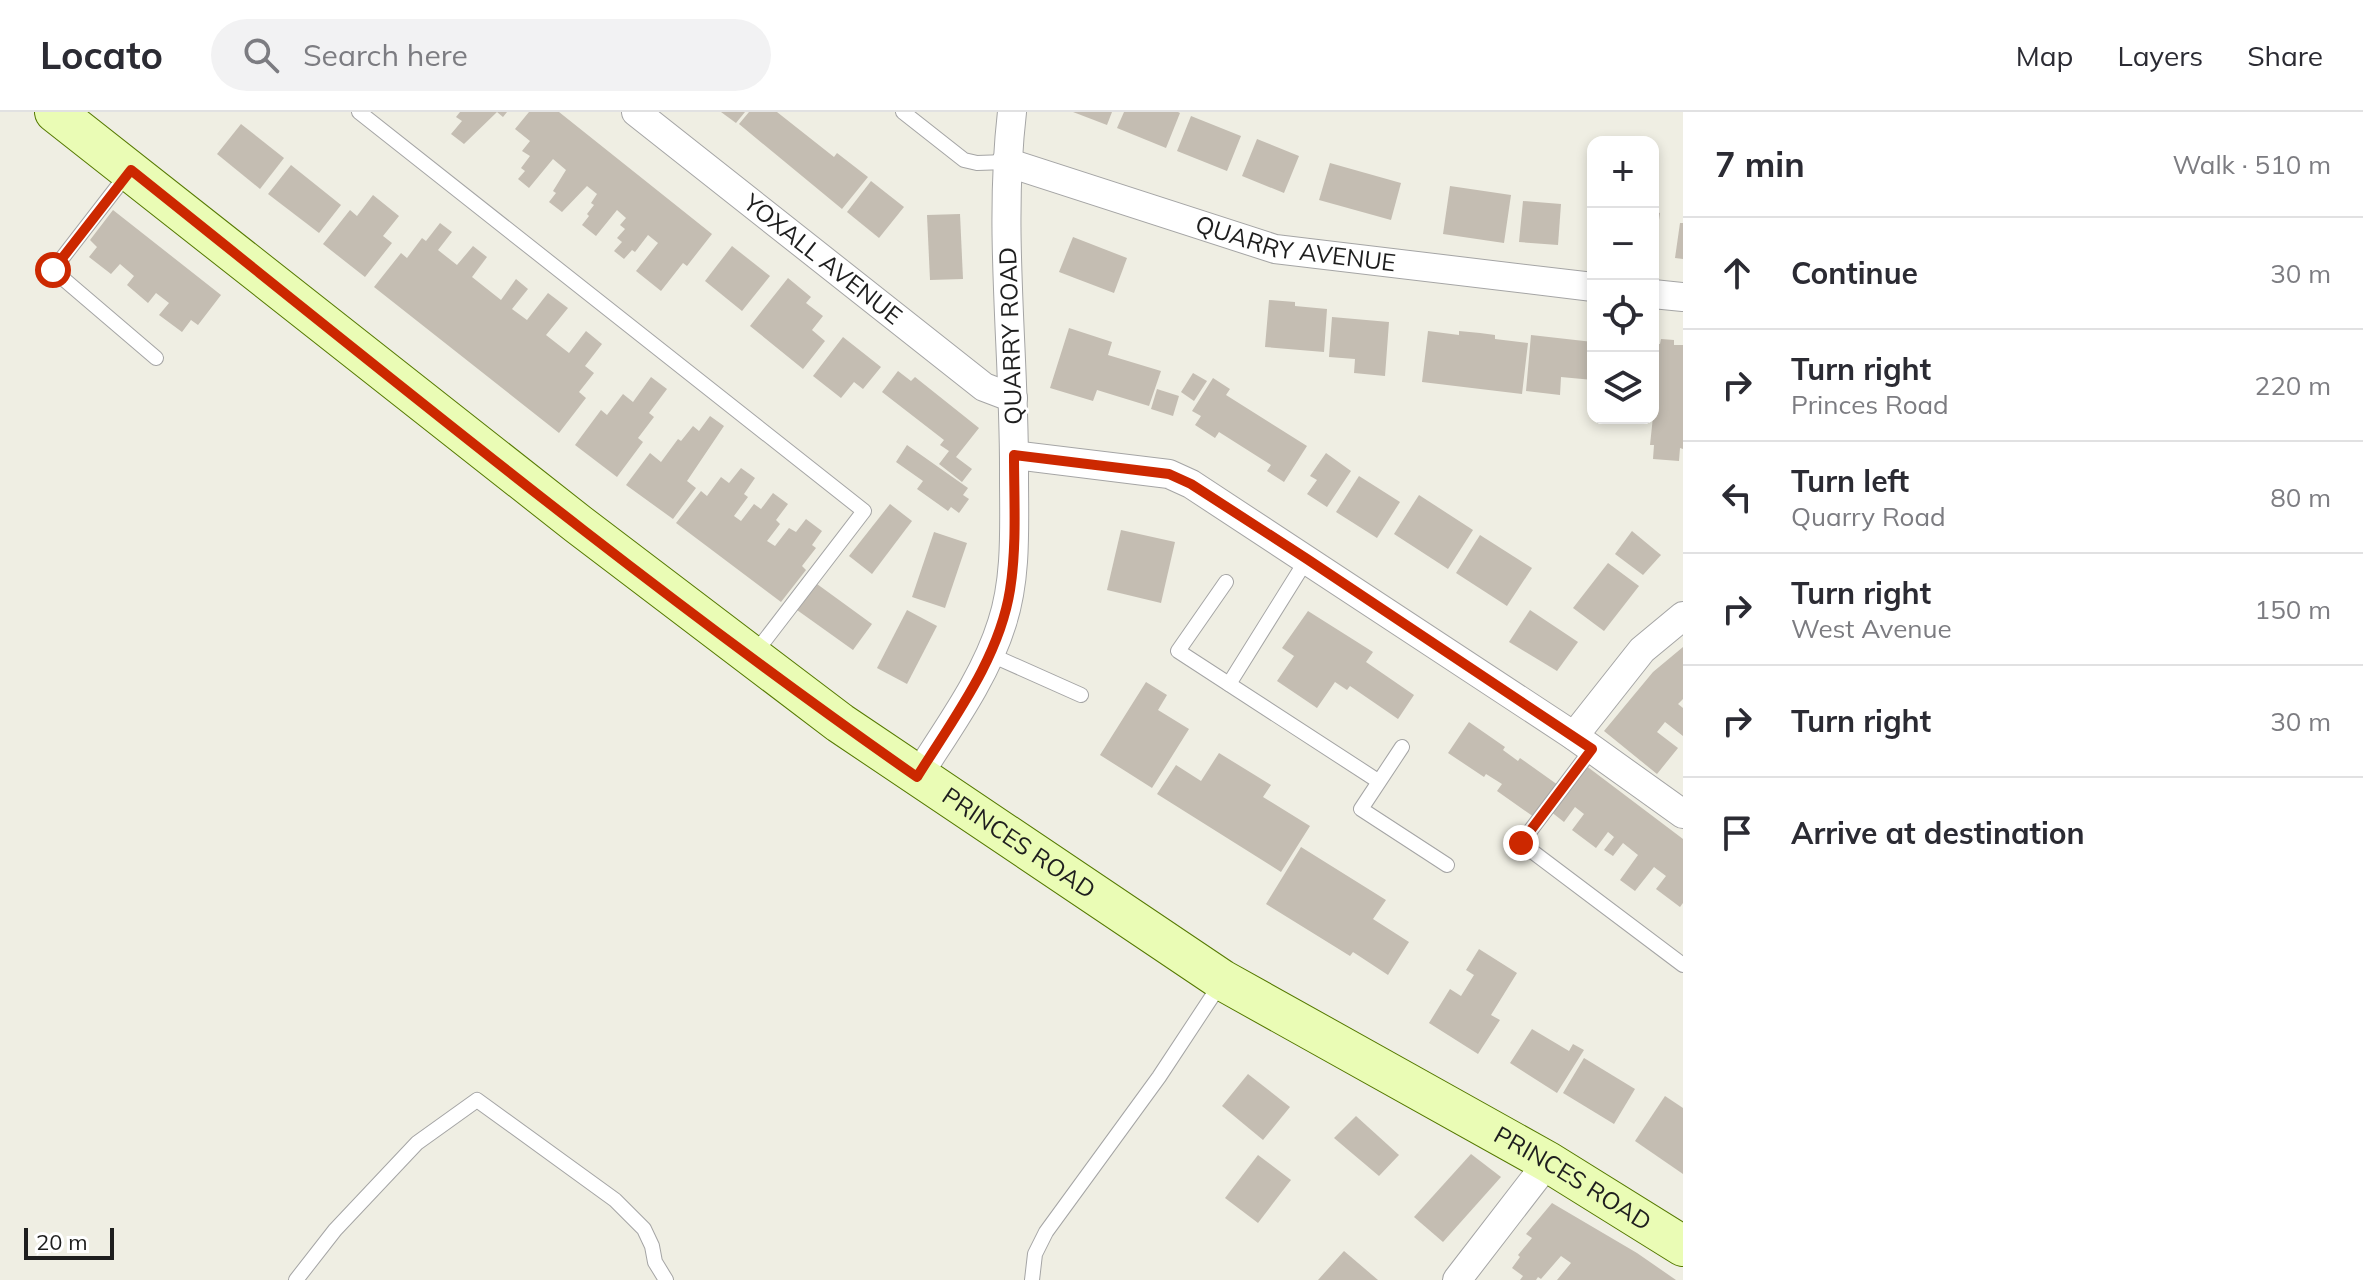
<!DOCTYPE html>
<meta charset="utf-8">
<style>
body{margin:0;font-family:Mulish,sans-serif;background:#f2f2f3;color:#2b2b33}
.controls{position:absolute;right:24px;top:24px;display:grid;overflow:hidden;border-radius:16px;box-shadow:0 4px 12px #0003}
.controls button{width:72px;height:72px;display:grid;place-items:center;padding:0;border:0;border-bottom:2px solid #e1e1e2;background:#fff;color:#2b2b33;font:40px sans-serif}
.scale{position:absolute;left:24px;bottom:20px;width:90px;box-sizing:border-box;padding-left:8px;border:4px solid #1e1e1e;border-top:0;font-size:22px;line-height:28px;white-space:nowrap;color:#1e1e1e;-webkit-text-stroke:6px #fff;paint-order:stroke}
.stop{position:absolute;width:24px;height:24px;margin:-18px;border:6px solid #cc2800;border-radius:50%;background:#fff}
.stop.end{background:#cc2800;border-color:#fff;box-shadow:0 2px 8px #0008}
.list{margin:0;padding:0;list-style:none}
h2{display:flex;justify-content:space-between;align-items:center;height:104px;margin:0;padding:0 32px;font-size:34px}
h2 small{font-size:26px;font-weight:400;color:#7c7c81}
.list li{display:grid;grid-template-columns:52px 1fr auto;gap:24px;align-items:center;box-sizing:border-box;height:112px;padding:0 32px;border-top:2px solid #e1e1e2}
.list b{display:block;font-size:30px;white-space:nowrap}
.list p{margin:0;font-size:26px;white-space:nowrap;color:#7c7c81}
.list em{font-size:26px;font-style:normal;color:#7c7c81}
.icon{flex:none;width:44px;height:44px;fill:none;stroke:currentColor;stroke-width:2;stroke-linecap:round;stroke-linejoin:round}
.map{position:relative;flex:none;width:1683px;height:1168px;overflow:hidden}
header{display:flex;align-items:center;gap:48px;box-sizing:border-box;height:112px;padding:0 40px;background:#fff;border-bottom:2px solid #e1e1e2}
header strong{font-size:38px}
nav{display:flex;gap:44px;margin-inline-start:auto;font-size:28px}
.search{width:560px;height:72px;background:#f2f2f3;display:flex;align-items:center;gap:20px;box-sizing:border-box;padding:0 28px;border-radius:44px;color:#7c7c81;font-size:30px}
main{display:flex}
aside{flex:1;background:#fff}
.map>svg:first-child{display:block}
.building{fill:#c4bdb2}
.lines{fill:none;stroke-linecap:round;stroke-linejoin:round}
.lane-casing{stroke:#a5a5a5;stroke-width:16}
.street-casing{stroke:#a5a5a5;stroke-width:30}
.secondary-casing{stroke:#557900;stroke-width:42}
.lane{stroke:#fff;stroke-width:14}
.street{stroke:#fff;stroke-width:28}
.secondary{stroke:#eafcb5;stroke-width:40}
.route{stroke:#cc2800;stroke-width:10}
.labels{text-anchor:middle;stroke-width:6;stroke-linejoin:round;paint-order:stroke}
.street-label{font-size:24px;fill:#1e1e1e;stroke:#fff}
</style>
<header>
<strong>Locato</strong>
<div class="search"><svg class="icon" aria-label="search" viewBox="0 0 24 24"><circle cx="10" cy="10" r="6"/><path d="M15 15l6 6"/></svg>Search here</div>
<nav><a>Map</a><a>Layers</a><a>Share</a></nav>
</header>
<main>
<div class="map">
<svg width="1683" height="1168" viewBox="0 0 1683 1168">
<rect width="100%" height="100%" fill="#efeee3"/>
<g class="building">
<path d="M460,0H507L503,5L497,0L464,32L451,22L462,9L456,5Z"/>
<path d="M529,0H559L712,122L687,154L683,151L661,179L636,159L658,131L648,123L635,140L632,138L624,147L614,139L622,130L617,126L625,117L620,113L626,106L617,98L596,124L582,113L589,104L587,102L594,93L591,91L597,82L587,74L562,100L549,90L556,81L553,79L566,58L553,47L529,76L518,67L525,59L521,56L530,44L522,39L530,29L515,17Z"/>
<path d="M721,0H745L736,11Z"/>
<path d="M749,0H777L834,45L837,41L868,65L842,97L739,12Z"/>
<path d="M1073,0H1112L1107,13Z"/>
<path d="M1124,0H1178L1180,1L1166,36L1117,16Z"/>
<path d="M1191,4L1241,24L1227,59L1177,39Z"/>
<path d="M241,12L284,46L260,77L217,42Z"/>
<path d="M1257,27L1299,44L1284,81L1242,64Z"/>
<path d="M1330,51L1401,71L1391,108L1319,88Z"/>
<path d="M291,53L341,93L319,121L268,82Z"/>
<path d="M871,69L904,95L879,126L847,100Z"/>
<path d="M1450,74L1511,83L1504,131L1443,122Z"/>
<path d="M373,83L399,104L383,124L392,131L365,165L323,132L350,98L357,104Z"/>
<path d="M1523,89L1561,92L1558,133L1519,130Z"/>
<path d="M113,98L221,183L198,213L191,208L182,220L159,203L169,191L156,181L148,191L127,173L134,164L120,152L111,162L89,145L97,135L90,128Z"/>
<path d="M1653,99L1660,101L1655,137H1653Z"/>
<path d="M960,102L963,167L930,168L927,103Z"/>
<path d="M440,111L452,120L438,138L457,153L473,134L487,145L472,165L501,188L516,167L528,177L512,197L527,208L548,181L568,196L546,223L569,241L586,219L602,232L585,254L594,261L579,280L586,286L559,321L374,175L401,141L407,146L422,126L426,129Z"/>
<path d="M1680,111H1683V147L1675,146Z"/>
<path d="M1591,117H1593V140L1589,139Z"/>
<path d="M1073,125L1127,146L1114,181L1059,160Z"/>
<path d="M732,134L770,164L742,199L705,169Z"/>
<path d="M788,166L811,185L806,191L823,204L812,218L825,229L803,257L750,214Z"/>
<path d="M1269,188L1295,190V194L1327,197L1324,240L1265,235Z"/>
<path d="M1332,205L1389,210L1385,264L1354,261L1355,247L1329,245Z"/>
<path d="M1069,216L1112,230L1108,243L1161,259L1149,294L1097,278L1093,289L1050,276Z"/>
<path d="M1428,219L1459,223V219L1480,221L1495,223V227L1528,231L1522,282L1422,270Z"/>
<path d="M1531,223L1593,230V268L1561,265L1560,283L1526,279Z"/>
<path d="M843,225L881,255L863,277L854,270L841,286L813,264Z"/>
<path d="M1661,227L1674,228V233H1683V337L1680,336L1679,349L1653,347L1654,333H1650L1657,267H1653L1656,232H1660Z"/>
<path d="M898,259L911,269L915,265L979,316L956,345L972,357L962,370L939,352L949,339L940,333L944,328L882,280Z"/>
<path d="M1193,261L1207,269L1194,289L1181,280Z"/>
<path d="M651,265L667,277L649,301L654,305L638,326L643,330L617,365L575,333L601,298L607,303L623,282L633,290Z"/>
<path d="M1213,266L1230,277L1226,283L1307,334L1284,370L1267,359L1271,353L1219,320L1215,326L1195,313L1201,304L1192,299Z"/>
<path d="M1157,277L1179,284L1173,304L1151,297Z"/>
<path d="M710,304L724,314L687,369L696,376L673,407L626,373L650,341L661,350L678,327L681,329L693,314L699,319Z"/>
<path d="M907,333L968,376L963,383L969,387L959,401L951,395L948,399L917,377L923,369L896,350Z"/>
<path d="M1326,341L1351,359L1327,395L1307,382L1317,368L1310,364Z"/>
<path d="M741,356L755,366L744,382L748,385L734,404L741,409L754,392L761,397L773,381L788,392L776,408L780,412L767,429L775,434L789,416L796,420L806,407L822,419L812,433L816,436L802,454L806,458L781,490L676,411L701,379L707,384L721,365L729,371Z"/>
<path d="M1359,364L1400,390L1377,426L1336,400Z"/>
<path d="M1419,383L1473,418L1448,457L1394,422Z"/>
<path d="M890,392L912,409L872,462L849,444Z"/>
<path d="M1121,418L1175,430L1161,491L1107,478Z"/>
<path d="M1632,419L1661,443L1643,463L1615,442Z"/>
<path d="M934,420L967,431L945,496L912,485Z"/>
<path d="M1480,423L1532,456L1507,494L1456,461Z"/>
<path d="M1608,451L1639,474L1604,519L1573,496Z"/>
<path d="M817,472L872,512L853,538L797,498Z"/>
<path d="M907,498L937,514L907,572L877,556Z"/>
<path d="M1530,498L1578,530L1557,559L1509,530Z"/>
<path d="M1308,499L1373,540L1366,550L1414,583L1398,607L1350,574L1347,578L1335,570L1317,596L1277,569L1294,544L1282,536Z"/>
<path d="M1683,535V587L1678,592L1683,596V624L1665,610L1657,620L1678,636L1657,662L1604,619L1653,560Z"/>
<path d="M1146,570L1167,583L1158,598L1189,617L1152,676L1100,643Z"/>
<path d="M1469,610L1505,635L1503,638L1518,649L1520,646L1558,673L1534,705L1497,679L1502,672L1486,662L1484,665L1448,641Z"/>
<path d="M1219,641L1271,673L1263,685L1310,714L1281,760L1157,682L1176,653L1201,669Z"/>
<path d="M1585,653L1683,727V791L1680,795L1656,777L1666,764L1654,755L1635,779L1620,768L1638,743L1623,731L1613,744L1604,738L1614,725L1608,720L1596,736L1572,718L1584,702L1575,695L1564,710L1550,699Z"/>
<path d="M1301,735L1386,788L1373,807L1409,830L1388,863L1353,840L1350,844L1266,792Z"/>
<path d="M1479,837L1517,861L1491,903L1500,908L1478,942L1429,911L1450,877L1461,884L1474,863L1466,858Z"/>
<path d="M1532,917L1569,939L1573,932L1584,938L1557,981L1510,951Z"/>
<path d="M1584,946L1635,977L1614,1012L1563,981Z"/>
<path d="M1248,962L1290,995L1263,1028L1222,994Z"/>
<path d="M1665,984L1683,996V1062L1635,1029Z"/>
<path d="M1356,1004L1399,1043L1379,1064L1334,1026Z"/>
<path d="M1471,1042L1501,1065L1443,1130L1414,1105Z"/>
<path d="M1258,1043L1291,1068L1258,1111L1225,1086Z"/>
<path d="M1552,1091L1637,1141L1676,1168H1557L1571,1151L1561,1144L1541,1167L1538,1165L1536,1168H1520L1523,1164L1512,1156L1520,1145L1518,1143L1532,1126L1526,1122Z"/>
<path d="M1344,1139L1378,1168H1318Z"/>
</g>
<g class="lines">
<defs>
<g id="lane">
<path d="M359,0L864,399L755,541"/>
<path d="M903,0L964,48L977,51L1006,50"/>
<path d="M128,61L53,158L156,246"/>
<path d="M1226,470L1178,539L1378,669"/>
<path d="M989,542L1081,583"/>
<path d="M1229,572L1307,447"/>
<path d="M1402,635L1361,697L1447,753"/>
<path d="M1592,637L1521,731L1683,853"/>
<path d="M296,1168L335,1118L417,1031L477,988L615,1088L644,1117L652,1134L655,1150L666,1168"/>
<path d="M1032,1168L1035,1142L1046,1120L1159,965L1221,871"/>
</g>
<g id="street">
<path id="s1" d="M636,0L984,275L1013,286"/>
<path id="s2" d="M1006,50L1275,137L1593,175"/>
<path d="M1653,182L1683,185"/>
<path d="M1014,343L1169,362L1191,372L1574,624L1683,702"/>
<path d="M1574,624L1642,538L1683,504"/>
<path d="M917,665C948,616 985,566 1002,511C1017,465 1014,413 1014,365C1015,245 998,119 1012,0"/>
<path d="M1457,1168L1548,1050"/>
</g>
<g id="secondary">
<path id="s3" d="M55,0L578,412L840,611L1222,868L1548,1050L1683,1134"/>
</g>
</defs>
<use href="#lane" class="lane-casing"/>
<use href="#street" class="street-casing"/>
<use href="#secondary" class="secondary-casing"/>
<use href="#lane" class="lane"/>
<use href="#street" class="street"/>
<use href="#secondary" class="secondary"/>
</g>
<g class="lines">
<path class="route" d="M53,158L131,58C389,264 646,476 917,665C953,607 999,547 1010,478C1017,434 1014,387 1014,343L1169,362L1191,372L1307,447L1592,637L1521,731"/>
</g>
<g class="labels">
<g class="street-label">
<text dy="8" stroke="none"><textPath href="#s2" startOffset="302">QUARRY AVENUE</textPath></text>
<text dy="8" stroke="none"><textPath href="#s1" startOffset="238">YOXALL AVENUE</textPath></text>
<text transform="translate(1011 224) rotate(-92)" y="8">QUARRY ROAD</text>
<text dy="8" stroke="none"><textPath href="#s3" startOffset="1210">PRINCES ROAD</textPath></text>
<text dy="8" stroke="none"><textPath href="#s3" startOffset="1858">PRINCES ROAD</textPath></text>
</g>
</g>
</svg>
<div class="controls">
<button>+</button>
<button>−</button>
<button><svg class="icon" aria-label="locate" viewBox="0 0 24 24"><circle cx="12" cy="12" r="6"/><path d="M12 2v4M12 18v4M2 12h4M18 12h4"/></svg></button>
<button><svg class="icon" aria-label="layers" viewBox="0 0 24 24"><path d="M12 4l9 5-9 5-9-5zM3 14l9 5 9-5"/></svg></button>
</div>
<div class="scale">20 m</div>
<div class="stop" style="left:53px;top:158px"></div>
<div class="stop end" style="left:1521px;top:731px"></div>
</div>
<aside>
<h2>7 min<small>Walk · 510 m</small></h2>
<ul class="list">
<li><svg class="icon" aria-label="ahead" viewBox="0 0 24 24"><path d="M12 20V5M6 11l6-6 6 6"/></svg><div><b>Continue</b></div><em>30 m</em></li>
<li><svg class="icon" aria-label="right" viewBox="0 0 24 24"><path d="M7 20v-9h11M14 6l5 5-5 5"/></svg><div><b>Turn right</b><p>Princes Road</p></div><em>220 m</em></li>
<li><svg class="icon" aria-label="left" viewBox="0 0 24 24"><path d="M17 20v-9H6M10 6l-5 5 5 5"/></svg><div><b>Turn left</b><p>Quarry Road</p></div><em>80 m</em></li>
<li><svg class="icon" aria-label="right" viewBox="0 0 24 24"><path d="M7 20v-9h11M14 6l5 5-5 5"/></svg><div><b>Turn right</b><p>West Avenue</p></div><em>150 m</em></li>
<li><svg class="icon" aria-label="right" viewBox="0 0 24 24"><path d="M7 20v-9h11M14 6l5 5-5 5"/></svg><div><b>Turn right</b></div><em>30 m</em></li>
<li><svg class="icon" aria-label="arrive" viewBox="0 0 24 24"><path d="M6 21V4h12l-3 4 3 4H6"/></svg><div><b>Arrive at destination</b></div></li>
</ul>
</aside>
</main>
